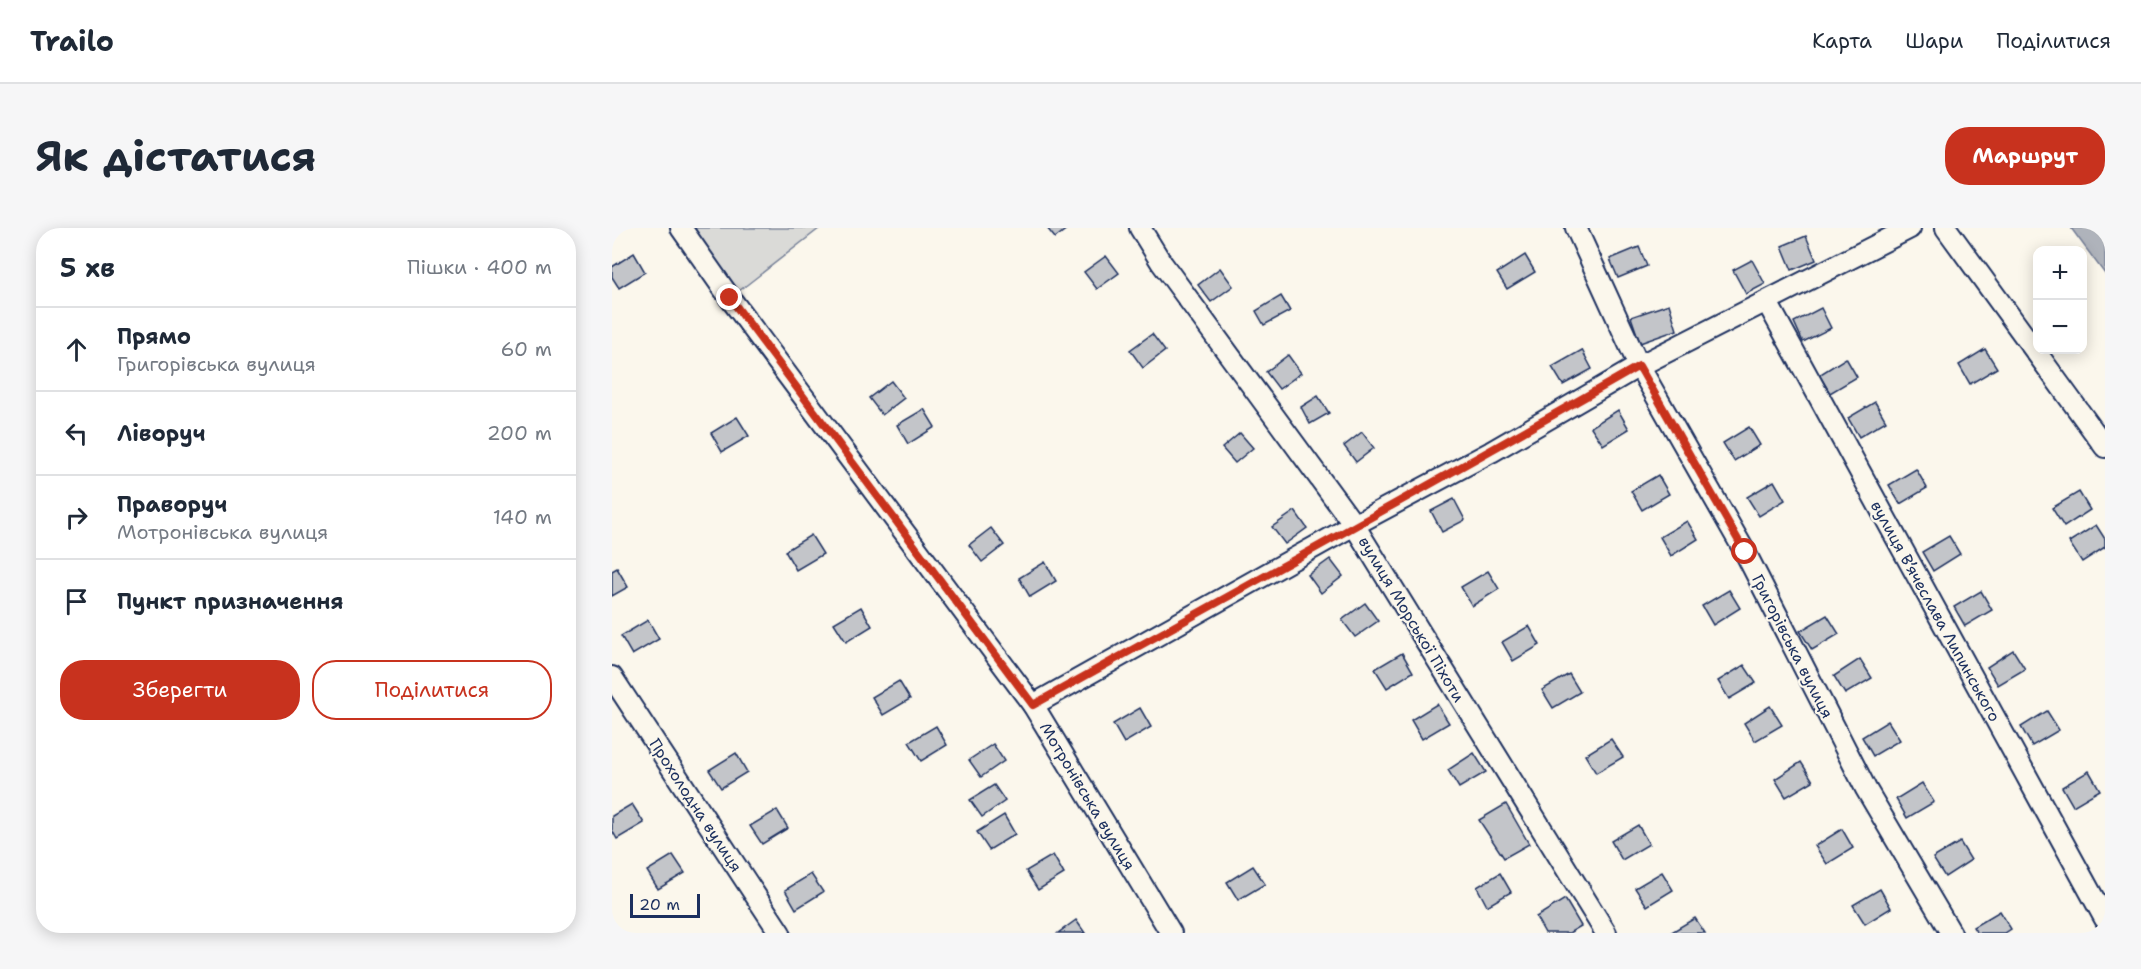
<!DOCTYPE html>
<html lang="uk">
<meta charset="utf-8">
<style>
body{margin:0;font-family:"Shantell Sans",sans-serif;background:#f6f6f7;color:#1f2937}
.controls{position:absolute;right:18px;top:18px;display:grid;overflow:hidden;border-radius:12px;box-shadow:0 3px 15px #0003}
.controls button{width:54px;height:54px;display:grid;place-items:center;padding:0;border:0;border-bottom:2px solid #e0e1e3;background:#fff;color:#1f2937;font:30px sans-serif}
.scale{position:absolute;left:18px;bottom:15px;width:70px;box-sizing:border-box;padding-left:6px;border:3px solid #1b2f5e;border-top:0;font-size:16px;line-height:21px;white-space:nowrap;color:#1b2f5e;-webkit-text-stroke:4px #fbf7ec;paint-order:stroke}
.stop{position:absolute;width:18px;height:18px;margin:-14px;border:4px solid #c8321e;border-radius:50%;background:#fff}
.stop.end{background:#c8321e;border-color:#fff;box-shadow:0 2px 6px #0008}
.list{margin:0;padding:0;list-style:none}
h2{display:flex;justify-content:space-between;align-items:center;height:78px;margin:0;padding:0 24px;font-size:26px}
h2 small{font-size:20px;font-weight:400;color:#747a83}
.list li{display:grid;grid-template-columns:39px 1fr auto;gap:18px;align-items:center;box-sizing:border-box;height:84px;padding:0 24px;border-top:2px solid #e0e1e3}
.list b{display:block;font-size:22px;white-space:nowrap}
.list p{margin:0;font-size:20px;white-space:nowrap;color:#747a83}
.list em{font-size:20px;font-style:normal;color:#747a83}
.actions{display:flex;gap:12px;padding:18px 24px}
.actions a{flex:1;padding:14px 0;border:2px solid #c8321e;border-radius:24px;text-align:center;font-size:21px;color:#c8321e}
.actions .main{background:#c8321e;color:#fff}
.icon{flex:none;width:33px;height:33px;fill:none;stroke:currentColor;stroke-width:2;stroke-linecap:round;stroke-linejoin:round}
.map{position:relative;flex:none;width:1493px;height:705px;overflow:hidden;border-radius:24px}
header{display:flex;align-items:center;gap:36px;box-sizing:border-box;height:84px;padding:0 30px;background:#fff;border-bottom:2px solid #e0e1e3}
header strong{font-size:28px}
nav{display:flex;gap:33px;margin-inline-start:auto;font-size:21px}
.intro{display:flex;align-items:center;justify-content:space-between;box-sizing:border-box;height:144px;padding:0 36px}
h1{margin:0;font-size:42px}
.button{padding:15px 27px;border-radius:24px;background:#c8321e;color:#fff;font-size:21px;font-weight:700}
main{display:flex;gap:36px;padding:0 36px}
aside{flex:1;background:#fff;border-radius:24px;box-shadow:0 3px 15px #0003}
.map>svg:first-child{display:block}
.green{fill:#dadad7;stroke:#7a849a;stroke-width:1.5}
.water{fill:#afb3bb;stroke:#747e96;stroke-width:1.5}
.building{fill:#c3c5c9;stroke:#1b2f5e;stroke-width:1.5}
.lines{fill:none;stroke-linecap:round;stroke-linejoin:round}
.minor-casing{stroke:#1b2f5e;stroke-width:24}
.minor{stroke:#fbf7ec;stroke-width:20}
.route{stroke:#c8321e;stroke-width:8}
.labels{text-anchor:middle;stroke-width:4.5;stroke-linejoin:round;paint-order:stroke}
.street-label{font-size:16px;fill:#1b2f5e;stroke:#fbf7ec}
</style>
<header>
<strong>Trailo</strong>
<nav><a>Карта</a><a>Шари</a><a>Поділитися</a></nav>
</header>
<div class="intro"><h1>Як дістатися</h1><a class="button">Маршрут</a></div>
<main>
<aside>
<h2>5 хв<small>Пішки · 400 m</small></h2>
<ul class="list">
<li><svg class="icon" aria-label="ahead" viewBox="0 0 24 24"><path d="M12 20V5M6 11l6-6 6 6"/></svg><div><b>Прямо</b><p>Григорівська вулиця</p></div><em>60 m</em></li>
<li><svg class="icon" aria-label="left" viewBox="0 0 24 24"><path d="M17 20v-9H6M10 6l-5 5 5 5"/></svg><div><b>Ліворуч</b></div><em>200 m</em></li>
<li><svg class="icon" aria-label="right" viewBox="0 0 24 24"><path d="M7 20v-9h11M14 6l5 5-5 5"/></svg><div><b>Праворуч</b><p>Мотронівська вулиця</p></div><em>140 m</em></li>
<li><svg class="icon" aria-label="arrive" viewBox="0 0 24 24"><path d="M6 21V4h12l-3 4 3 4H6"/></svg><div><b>Пункт призначення</b></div></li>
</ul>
<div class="actions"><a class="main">Зберегти</a><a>Поділитися</a></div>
</aside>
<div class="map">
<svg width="1493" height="705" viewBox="0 0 1493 705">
<rect width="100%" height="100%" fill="#fbf7ec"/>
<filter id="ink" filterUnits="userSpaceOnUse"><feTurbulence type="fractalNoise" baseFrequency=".0167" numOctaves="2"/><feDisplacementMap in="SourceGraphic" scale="12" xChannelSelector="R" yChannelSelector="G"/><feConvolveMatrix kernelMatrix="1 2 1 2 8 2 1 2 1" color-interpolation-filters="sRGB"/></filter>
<g filter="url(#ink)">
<path class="green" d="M67,0H208L118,70Z"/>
<path class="water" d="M1459,0H1493V46Z"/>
<g class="building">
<path d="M435,0H456L443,10Z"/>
<path d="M1194,8L1204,32L1180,42L1170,18Z"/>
<path d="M1027,19L1035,38L1006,50L998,31Z"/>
<path d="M22,25L33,44L7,60L0,49V39Z"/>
<path d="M913,27L923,44L895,61L885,45Z"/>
<path d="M494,28L507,45L485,61L472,44Z"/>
<path d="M1140,32L1153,56L1134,66L1121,42Z"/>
<path d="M608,40L621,58L599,74L586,57Z"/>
<path d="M669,68L678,83L652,97L644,83Z"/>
<path d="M1057,76L1065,102L1028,115L1019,89Z"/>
<path d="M1209,80L1219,100L1191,114L1182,94Z"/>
<path d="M540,106L553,123L531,140L518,122Z"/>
<path d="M1373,121L1385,140L1358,156L1347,137Z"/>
<path d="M970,122L980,141L951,157L940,139Z"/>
<path d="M676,127L689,145L667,161L654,144Z"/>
<path d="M1234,130L1245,149L1218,165L1207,147Z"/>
<path d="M279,153L292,170L270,187L257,170Z"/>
<path d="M706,168L717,185L698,196L689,179Z"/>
<path d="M1263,174L1274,193L1247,209L1236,190Z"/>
<path d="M312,181L323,199L296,216L285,197Z"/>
<path d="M1006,182L1017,201L991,217L979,199Z"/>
<path d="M125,189L137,208L110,224L99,205Z"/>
<path d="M1137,199L1148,217L1122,233L1111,215Z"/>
<path d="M750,204L762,220L744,234L732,218Z"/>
<path d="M628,205L641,220L623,235L610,220Z"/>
<path d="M1304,241L1315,260L1288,276L1277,257Z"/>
<path d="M1046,247L1057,266L1030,282L1019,263Z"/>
<path d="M1162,253L1173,272L1147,288L1135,269Z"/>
<path d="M1467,264L1478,282L1452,299L1440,280Z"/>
<path d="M842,271L853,292L830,304L819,283Z"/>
<path d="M683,283L695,300L673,316L660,299Z"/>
<path d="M1075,293L1086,311L1059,328L1048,309Z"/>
<path d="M1484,297L1493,311V319L1470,334L1457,314Z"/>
<path d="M379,300L392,317L370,334L357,317Z"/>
<path d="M199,307L211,326L184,342L173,323Z"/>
<path d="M1337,308L1348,326L1321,343L1310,324Z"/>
<path d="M718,331L731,348L709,365L696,347Z"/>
<path d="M433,334L444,353L418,369L407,350Z"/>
<path d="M5,340L16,359L0,368V343Z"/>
<path d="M876,343L887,361L860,378L849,359Z"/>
<path d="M1117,362L1128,380L1101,397L1090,378Z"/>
<path d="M1369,363L1380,382L1353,398L1342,379Z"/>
<path d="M753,375L766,393L743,409L730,392Z"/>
<path d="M249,379L260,398L234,414L222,395Z"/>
<path d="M1215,387L1227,406L1200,422L1188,403Z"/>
<path d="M36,392L47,411L20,427L9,408Z"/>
<path d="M917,398L928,417L901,433L890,414Z"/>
<path d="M1401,422L1413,441L1386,457L1375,439Z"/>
<path d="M790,425L801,444L775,460L763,441Z"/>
<path d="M1248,431L1260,450L1233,466L1222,448Z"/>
<path d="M1132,437L1144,455L1117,471L1106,453Z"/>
<path d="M957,446L968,464L941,480L930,462Z"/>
<path d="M287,453L298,471L271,487L260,469Z"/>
<path d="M825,476L837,495L810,511L799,492Z"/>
<path d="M1158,478L1170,497L1143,513L1132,495Z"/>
<path d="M528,480L539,499L512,515L501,496Z"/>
<path d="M1435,483L1447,502L1420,518L1409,499Z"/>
<path d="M1276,493L1288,512L1261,528L1250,509Z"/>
<path d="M324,498L335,517L309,533L297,514Z"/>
<path d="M999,511L1011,529L984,545L973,527Z"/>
<path d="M381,516L392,533L369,549L357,532Z"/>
<path d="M124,525L135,544L109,560L97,542Z"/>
<path d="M862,525L874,544L847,560L836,542Z"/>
<path d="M1189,534L1201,553L1174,569L1163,551Z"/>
<path d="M1477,543L1488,562L1461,578L1450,559Z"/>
<path d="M1310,555L1322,574L1295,590L1284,571Z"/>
<path d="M382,557L393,573L370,589L358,572Z"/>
<path d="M20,576L32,595L5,611L0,602V588Z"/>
<path d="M894,576L917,616L892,630L867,592Z"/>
<path d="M165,582L176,600L150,616L138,598Z"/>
<path d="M392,587L403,606L377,622L365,604Z"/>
<path d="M1026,597L1037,616L1010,632L999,613Z"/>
<path d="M1230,601L1241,620L1215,636L1203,618Z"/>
<path d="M1348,614L1359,632L1333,649L1321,630Z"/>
<path d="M61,627L73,645L46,661L35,643Z"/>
<path d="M441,627L452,646L426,662L414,643Z"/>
<path d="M641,638L653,656L626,672L615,654Z"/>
<path d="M1050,644L1061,662L1035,678L1023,660Z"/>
<path d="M888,645L899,664L875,678L865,659Z"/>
<path d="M199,646L211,664L184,681L173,662Z"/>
<path d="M1268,661L1279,680L1253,696L1241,677Z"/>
<path d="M953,671L969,698L957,705H933L924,689Z"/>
<path d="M1388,683L1399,701L1393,705H1365L1361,699Z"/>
<path d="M1083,690L1093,705H1058Z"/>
<path d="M464,692L473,705H446Z"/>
</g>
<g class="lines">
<defs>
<g id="minor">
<path d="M69,0L118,70L421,477L559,705"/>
<path d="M528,0L549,34L742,297L994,705"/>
<path d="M964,0L1027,138L1133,324L1254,561L1339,705"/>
<path d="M1334,0L1493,219"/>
<path d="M1155,74L1493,691"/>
<path d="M0,449L168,705"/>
<path d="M421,477L742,297L879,224L1027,138L1298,0"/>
</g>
</defs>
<use href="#minor" class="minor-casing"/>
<use href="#minor" class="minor"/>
</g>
</g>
<g class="lines" filter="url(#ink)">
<path class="route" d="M118,70L421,477C623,364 827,253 1027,138L1133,324"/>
</g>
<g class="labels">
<g class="street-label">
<text transform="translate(1324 383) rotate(61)" y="6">вулиця В’ячеслава Липинського</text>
<text transform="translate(800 391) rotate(59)" y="6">вулиця Морської Піхоти</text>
<text transform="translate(1181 418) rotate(63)" y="6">Григорівська вулиця</text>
<text transform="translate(476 568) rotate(59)" y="6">Мотронівська вулиця</text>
<text transform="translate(84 577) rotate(57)" y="6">Прохолодна вулиця</text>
</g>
</g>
</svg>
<div class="controls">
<button>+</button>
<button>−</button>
</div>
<div class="scale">20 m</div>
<div class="stop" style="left:1133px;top:324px"></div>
<div class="stop end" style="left:118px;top:70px"></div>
</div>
</main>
